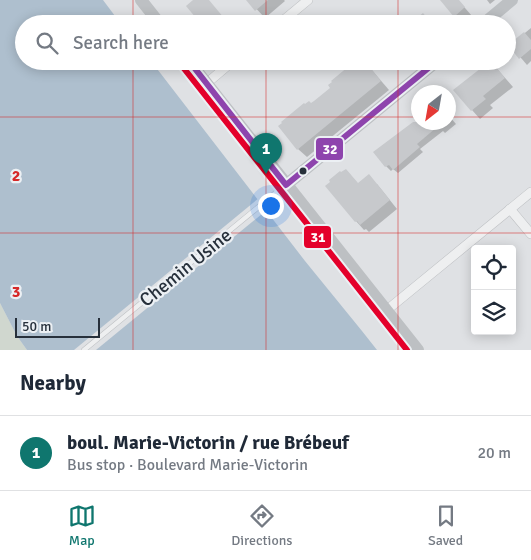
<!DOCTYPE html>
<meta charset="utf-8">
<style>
body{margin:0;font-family:Signika,sans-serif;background:#f2f2f3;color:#1f2937}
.controls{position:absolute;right:15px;bottom:15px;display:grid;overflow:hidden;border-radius:5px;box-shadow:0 2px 12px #0003}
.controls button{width:45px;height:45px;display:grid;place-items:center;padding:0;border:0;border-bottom:1px solid #e0e1e3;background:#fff;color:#1f2937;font:25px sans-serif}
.compass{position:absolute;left:411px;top:85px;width:45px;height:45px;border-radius:50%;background:#fff;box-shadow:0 2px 12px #0003;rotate:211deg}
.scale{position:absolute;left:15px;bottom:12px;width:85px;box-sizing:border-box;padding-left:5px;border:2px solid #27303b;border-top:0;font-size:14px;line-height:18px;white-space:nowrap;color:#27303b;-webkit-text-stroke:4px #ecf0f4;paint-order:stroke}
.you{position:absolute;left:270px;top:205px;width:18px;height:18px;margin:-12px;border:4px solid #fff;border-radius:50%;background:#1a73e8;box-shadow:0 0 0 8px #1a73e833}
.badge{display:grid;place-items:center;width:32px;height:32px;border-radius:50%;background:#0f766e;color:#fff;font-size:16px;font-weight:700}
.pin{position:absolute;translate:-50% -41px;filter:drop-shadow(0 1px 2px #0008)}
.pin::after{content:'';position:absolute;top:26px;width:18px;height:15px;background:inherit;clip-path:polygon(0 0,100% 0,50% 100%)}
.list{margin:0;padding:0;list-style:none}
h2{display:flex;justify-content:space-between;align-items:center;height:65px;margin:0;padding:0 20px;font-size:21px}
h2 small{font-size:16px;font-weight:400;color:#747a83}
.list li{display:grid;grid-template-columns:32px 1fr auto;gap:15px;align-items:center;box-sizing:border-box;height:75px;padding:0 20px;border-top:1px solid #e0e1e3}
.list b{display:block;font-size:19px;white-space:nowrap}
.list p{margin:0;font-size:16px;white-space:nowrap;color:#747a83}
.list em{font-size:16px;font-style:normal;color:#747a83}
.icon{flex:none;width:28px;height:28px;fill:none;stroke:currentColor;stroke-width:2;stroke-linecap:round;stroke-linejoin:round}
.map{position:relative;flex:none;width:531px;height:350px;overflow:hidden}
.search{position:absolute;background:#fff;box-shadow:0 2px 12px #0003;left:15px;right:15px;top:15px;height:55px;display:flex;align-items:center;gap:12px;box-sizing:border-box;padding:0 18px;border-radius:28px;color:#747a83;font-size:19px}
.sheet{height:140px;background:#fff}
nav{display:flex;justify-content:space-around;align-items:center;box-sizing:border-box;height:70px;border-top:1px solid #e0e1e3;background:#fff;font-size:14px;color:#747a83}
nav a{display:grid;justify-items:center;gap:2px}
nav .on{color:#0f766e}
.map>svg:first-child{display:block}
.green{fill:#d0d7cf}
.water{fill:#aebfce}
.pier{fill:#dfe1e4}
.shadow{fill:#0003}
.building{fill:#c7c9cc}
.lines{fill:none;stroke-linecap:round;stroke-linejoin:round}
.lane-casing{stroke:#bdbfc2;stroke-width:5.5}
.street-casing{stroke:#bdbfc2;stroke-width:10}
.lane{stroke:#eeeff0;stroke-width:4.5}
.street{stroke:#eeeff0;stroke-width:9}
.secondary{stroke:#bdc0c3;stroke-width:12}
.bus-1-casing{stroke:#ecf0f4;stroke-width:10}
.bus-2-casing{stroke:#ecf0f4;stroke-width:10}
.bus-1{stroke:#8e44ad;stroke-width:6}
.bus-2{stroke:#e4002b;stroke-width:6}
.grid{fill:none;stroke:#d62828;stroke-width:1;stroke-opacity:0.55}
.bus-dot{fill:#27303b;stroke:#ecf0f4;stroke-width:2}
.labels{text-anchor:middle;stroke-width:4.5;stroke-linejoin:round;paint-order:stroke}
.street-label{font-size:19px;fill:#27303b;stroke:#ecf0f4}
.grid-label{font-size:16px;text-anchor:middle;font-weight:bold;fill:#d62828;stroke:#ecf0f4;stroke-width:4.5;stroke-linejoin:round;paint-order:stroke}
.line-badge{stroke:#ecf0f4;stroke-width:2}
.badge-label{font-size:14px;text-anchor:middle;font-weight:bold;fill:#fff}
</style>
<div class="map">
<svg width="531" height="350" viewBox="0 0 531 350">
<rect width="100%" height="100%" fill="#dfe1e4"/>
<path class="green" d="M0,303L17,336L27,350H0Z"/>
<path class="water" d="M0,0H103L121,24H24V61H151L305,261L362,331L377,350H27L17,336L0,303Z"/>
<path class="pier" d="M259,198L268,209L96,350H74Z"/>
<g class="shadow">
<path d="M248,0H284L285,1L265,18Z"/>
<path d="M445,0H458L472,16L463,24L455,16Z"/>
<path d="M487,0H495L490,4Z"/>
<path d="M531,28V61L527,65L510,45Z"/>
<path d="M364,61L389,90L307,157L298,149L311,105Z"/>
<path d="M491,62L513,87L490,105L493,108L480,119L472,110Z"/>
<path d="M448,115L456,124L445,133L443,131L420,149L423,152L398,173L393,169L391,171L386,166L416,124L418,122H448Z"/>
<path d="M346,170L358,184H377L397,209L369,232L366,229L364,230L356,221Z"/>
</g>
<g class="building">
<path d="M193,0H209L229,24H201L186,6Z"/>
<path d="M246,0H268L255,11Z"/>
<path d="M440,0H459L465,7L454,17Z"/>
<path d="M423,13L432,24H410Z"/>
<path d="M524,32L531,40V49L519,59L508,45Z"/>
<path d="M355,61H365L381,81L297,150L278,126L282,123L281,122L304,103L305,104L309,101L311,103L314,101L330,88L328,85L332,82L331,81Z"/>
<path d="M490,61H491L505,78L483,96L486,99L471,111L453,90Z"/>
<path d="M413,122H443L417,144L420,147L393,170L389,165L385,167L373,152Z"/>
<path d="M346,169L358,183L369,174L390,200L360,225L357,221L355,222L325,186L330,182L329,180L340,171L341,172Z"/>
</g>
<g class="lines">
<defs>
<path id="lane" d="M84,350L284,186"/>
<g id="street">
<path d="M279,24L308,0"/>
<path d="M207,83L233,61"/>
<path d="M510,209L531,234"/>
<path d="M387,310L531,192"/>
</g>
</defs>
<use href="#lane" class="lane-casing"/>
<use href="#street" class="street-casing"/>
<use href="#lane" class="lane"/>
<use href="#street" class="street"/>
<g class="secondary">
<path d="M141,0L160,24"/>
<path d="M483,24L512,0"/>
<path d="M189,61L418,350"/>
<path d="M286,185L437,61"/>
</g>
<defs>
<path id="bus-1" d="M189,61L286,185L437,61"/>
<path id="bus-2" d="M182,66L407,350"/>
</defs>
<use href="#bus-1" class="bus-1-casing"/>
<use href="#bus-2" class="bus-2-casing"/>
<use href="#bus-1" class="bus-1"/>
<use href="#bus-2" class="bus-2"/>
</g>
<path class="grid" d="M133,0V24M266,0V24M398,0V24M133,61V350M266,61V350M398,61V350M0,117H418M448,117H531M0,233H531"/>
<circle class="bus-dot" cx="303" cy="171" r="4.5"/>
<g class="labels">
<g class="street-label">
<text transform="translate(185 267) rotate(-39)" y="7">Chemin Usine</text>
</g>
</g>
<g class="grid-label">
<text x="16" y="181">2</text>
<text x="16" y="297">3</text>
</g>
<g class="line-badge">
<rect x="315" y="137" width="29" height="24" rx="5" fill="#8e44ad"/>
<rect x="303" y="225" width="29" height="24" rx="5" fill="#e4002b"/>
</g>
<g class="badge-label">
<text x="330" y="154">32</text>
<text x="318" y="242">31</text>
</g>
</svg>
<div class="controls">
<button><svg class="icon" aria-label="locate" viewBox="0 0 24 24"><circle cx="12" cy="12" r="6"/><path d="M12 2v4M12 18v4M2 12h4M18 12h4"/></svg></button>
<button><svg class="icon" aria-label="layers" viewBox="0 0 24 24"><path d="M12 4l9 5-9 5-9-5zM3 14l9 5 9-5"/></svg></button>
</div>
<svg class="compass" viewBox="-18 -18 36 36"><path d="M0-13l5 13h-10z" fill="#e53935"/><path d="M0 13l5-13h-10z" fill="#747a83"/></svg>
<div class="scale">50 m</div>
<div class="you"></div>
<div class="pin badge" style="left:266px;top:174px">1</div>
<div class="search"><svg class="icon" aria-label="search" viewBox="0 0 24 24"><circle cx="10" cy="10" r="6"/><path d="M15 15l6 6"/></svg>Search here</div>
</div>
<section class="sheet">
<h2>Nearby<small></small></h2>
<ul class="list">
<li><span class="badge">1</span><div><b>boul. Marie-Victorin / rue Brébeuf</b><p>Bus stop · Boulevard Marie-Victorin</p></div><em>20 m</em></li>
</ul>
</section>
<nav>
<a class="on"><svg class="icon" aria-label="map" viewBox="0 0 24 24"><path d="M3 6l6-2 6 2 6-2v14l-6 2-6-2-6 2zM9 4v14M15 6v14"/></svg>Map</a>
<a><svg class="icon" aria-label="directions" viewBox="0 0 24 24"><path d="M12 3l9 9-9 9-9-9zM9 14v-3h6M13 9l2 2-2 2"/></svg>Directions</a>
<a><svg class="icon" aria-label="saved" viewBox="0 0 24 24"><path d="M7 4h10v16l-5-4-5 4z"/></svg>Saved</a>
</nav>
